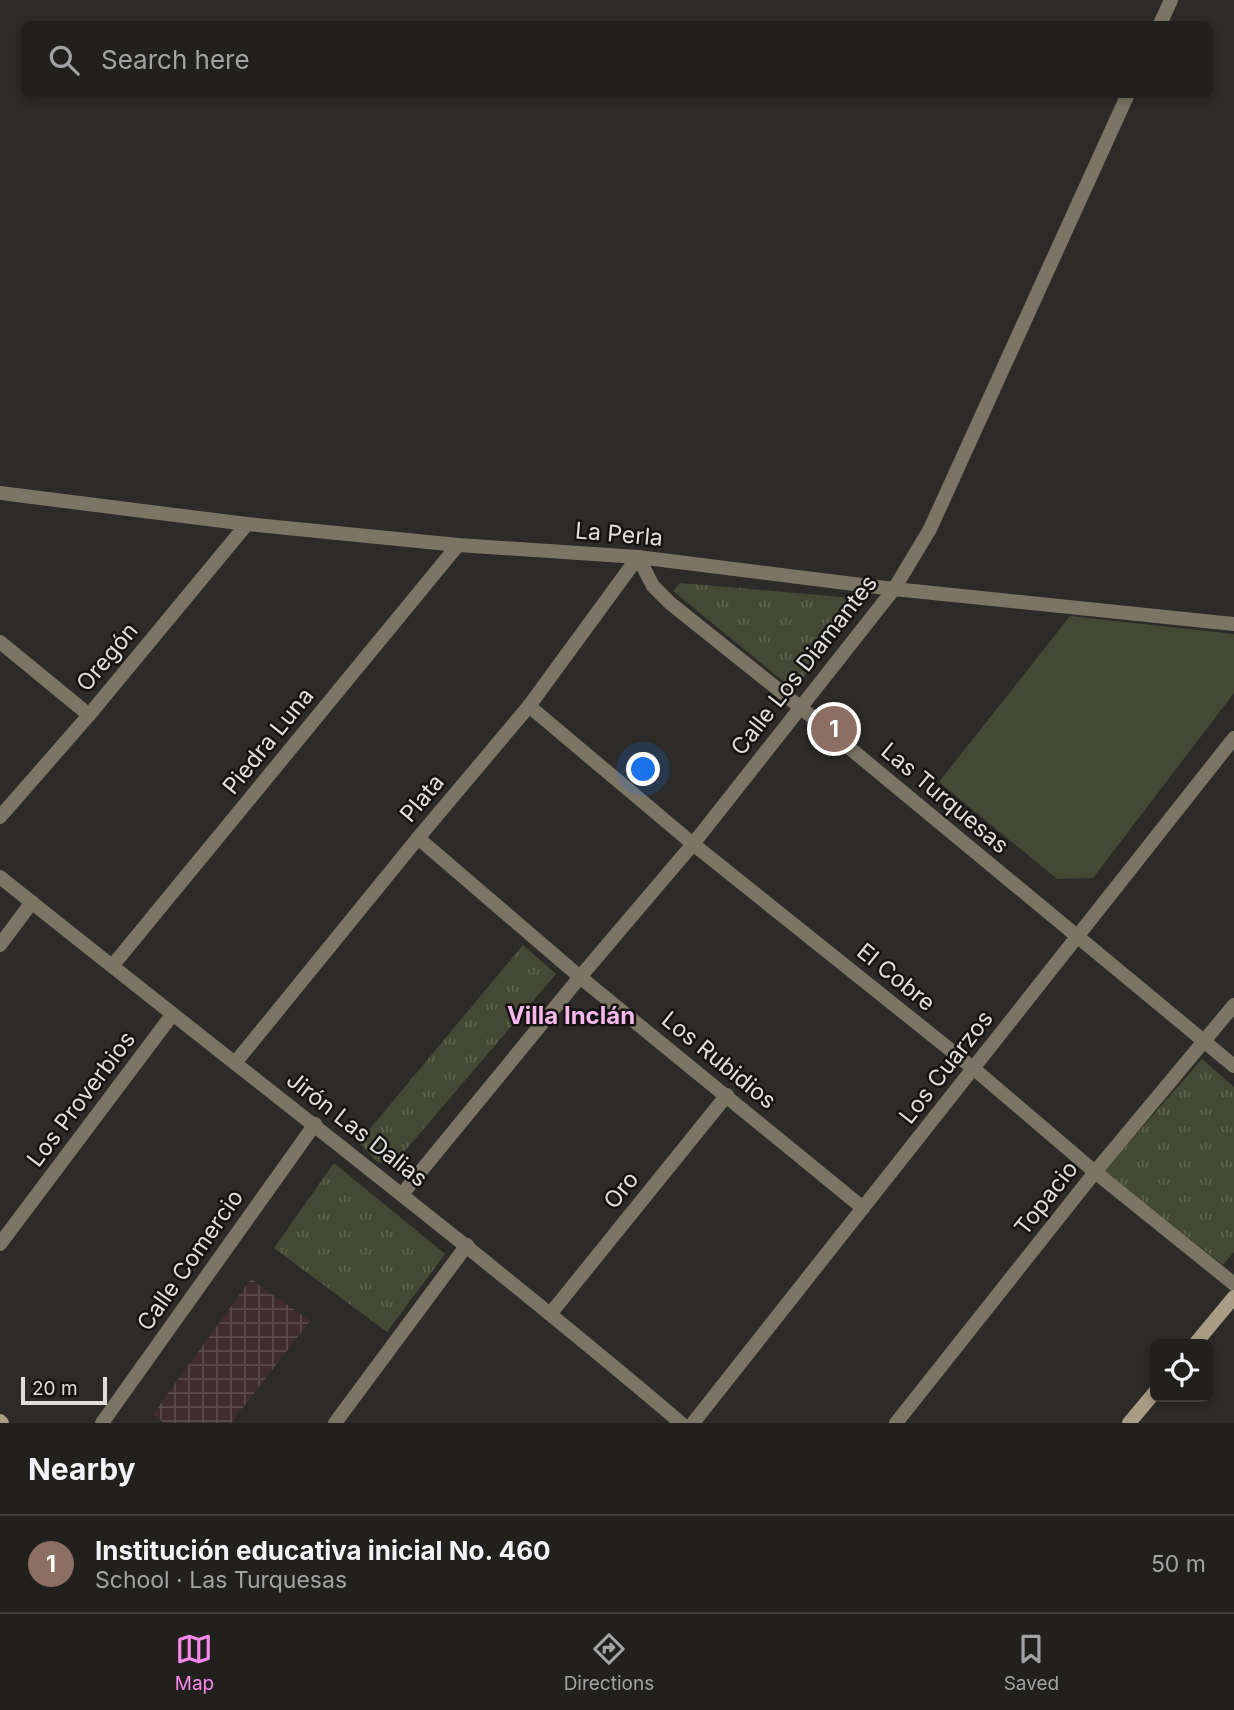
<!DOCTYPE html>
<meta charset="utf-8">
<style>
body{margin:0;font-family:Inter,sans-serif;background:#2a2826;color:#f1f3f6}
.controls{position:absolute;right:21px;bottom:21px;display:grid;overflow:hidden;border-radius:10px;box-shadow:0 4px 10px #0003}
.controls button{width:63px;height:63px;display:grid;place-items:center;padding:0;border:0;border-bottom:2px solid #3f3e3b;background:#22201d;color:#f1f3f6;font:35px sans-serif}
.scale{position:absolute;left:21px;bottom:18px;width:86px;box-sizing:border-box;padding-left:7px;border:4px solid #e0dedb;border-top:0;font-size:19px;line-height:24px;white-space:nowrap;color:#e0dedb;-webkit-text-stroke:5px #141312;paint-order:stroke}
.you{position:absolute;left:644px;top:770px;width:24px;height:24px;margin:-18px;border:5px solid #fff;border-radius:50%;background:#1a73e8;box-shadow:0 0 0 10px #1a73e833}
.badge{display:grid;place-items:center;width:46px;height:46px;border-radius:50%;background:#f788eb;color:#fff;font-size:23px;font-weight:700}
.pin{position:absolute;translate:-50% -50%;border:4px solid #fff;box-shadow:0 2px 7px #0006}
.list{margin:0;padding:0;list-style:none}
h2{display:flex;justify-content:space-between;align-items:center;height:91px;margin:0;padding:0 28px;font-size:30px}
h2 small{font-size:23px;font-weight:400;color:#a2a3a4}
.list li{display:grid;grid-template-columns:46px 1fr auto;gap:21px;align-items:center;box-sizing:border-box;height:98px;padding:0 28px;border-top:2px solid #3f3e3b}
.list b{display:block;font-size:26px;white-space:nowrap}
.list p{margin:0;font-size:23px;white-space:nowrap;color:#a2a3a4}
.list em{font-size:23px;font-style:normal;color:#a2a3a4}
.icon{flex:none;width:38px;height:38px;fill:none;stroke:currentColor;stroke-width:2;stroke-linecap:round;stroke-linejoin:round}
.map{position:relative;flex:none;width:1234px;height:1423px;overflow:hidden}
.search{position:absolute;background:#22201d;box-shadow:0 4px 10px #0003;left:21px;right:21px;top:21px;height:77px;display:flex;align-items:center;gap:18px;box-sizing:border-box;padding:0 24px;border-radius:10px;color:#a2a3a4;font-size:26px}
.sheet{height:189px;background:#22201d}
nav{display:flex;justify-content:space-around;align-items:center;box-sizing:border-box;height:98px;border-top:2px solid #3f3e3b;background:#22201d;font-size:19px;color:#a2a3a4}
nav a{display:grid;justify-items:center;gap:4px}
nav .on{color:#f788eb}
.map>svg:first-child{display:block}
.industrial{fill:url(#industrial-grid)}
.grass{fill:url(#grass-tufts)}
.pitch{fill:#434934}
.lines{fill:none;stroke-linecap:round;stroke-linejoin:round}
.street{stroke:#7c7465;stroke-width:14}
.secondary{stroke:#aa9d86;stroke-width:14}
.labels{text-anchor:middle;stroke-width:5;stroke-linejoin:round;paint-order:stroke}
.street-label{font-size:23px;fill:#e0dedb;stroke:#141312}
.neighbourhood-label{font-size:24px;font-weight:bold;fill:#f7b8ee;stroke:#141312}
</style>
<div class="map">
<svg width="1234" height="1423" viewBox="0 0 1234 1423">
<defs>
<pattern id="industrial-grid" width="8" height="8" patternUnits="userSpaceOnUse" patternTransform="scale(1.75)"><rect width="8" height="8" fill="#402c2f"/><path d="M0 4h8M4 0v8" fill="none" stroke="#5b4a4d"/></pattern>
<pattern id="grass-tufts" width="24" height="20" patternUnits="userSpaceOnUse" patternTransform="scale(1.75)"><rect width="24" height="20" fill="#434934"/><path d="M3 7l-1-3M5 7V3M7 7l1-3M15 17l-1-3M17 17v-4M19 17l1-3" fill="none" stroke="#5e6351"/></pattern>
</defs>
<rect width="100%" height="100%" fill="#2d2b27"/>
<path class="industrial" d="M251,1279L310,1321L231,1423H164L153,1414Z"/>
<g class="grass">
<path d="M680,583L853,598L850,614L794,690L673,591Z"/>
<path d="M523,945L556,974L398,1159L387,1163L377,1162L359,1142Z"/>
<path d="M1202,1059L1234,1087V1252L1223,1265L1104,1171Z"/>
<path d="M334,1163L445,1254L387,1332L274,1248Z"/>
</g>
<path class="pitch" d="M1070,616L1234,634V693L1093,878L1057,879L939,782Z"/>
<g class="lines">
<g class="street">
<path d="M1160,24L1171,0"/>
<path d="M0,493L247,524L458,545L638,557L894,589L1234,624"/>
<path d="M0,642L89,715"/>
<path d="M529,706L693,844L973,1068L1095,1172L1234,1284"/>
<path d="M0,817L89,715L247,524"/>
<path d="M418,838L580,977L863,1208"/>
<path d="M0,877C227,1059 459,1235 681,1423"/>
<path d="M0,945L32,902"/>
<path d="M113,965L458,545"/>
<path d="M235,1063L418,838L529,706L638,557L653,586L670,603L800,707L1234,1066"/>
<path d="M403,1193L580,977L693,844L894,589L930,529L1128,94"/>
<path d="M0,1244L172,1015"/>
<path d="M551,1313L727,1095"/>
<path d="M102,1423L315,1124"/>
<path d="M335,1423L467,1245"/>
<path d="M693,1423L1234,738"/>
<path d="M896,1423L1095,1172L1234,1005"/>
</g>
<g class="secondary">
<path d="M1195,1344L1234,1297"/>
<path d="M0,1421L2,1423"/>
<path d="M1129,1423L1155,1392"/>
</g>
</g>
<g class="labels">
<g class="street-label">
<text transform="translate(619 534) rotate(5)" y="8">La Perla</text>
<text transform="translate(107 657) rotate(-50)" y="8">Oregón</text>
<text transform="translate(804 665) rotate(-52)" y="8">Calle Los Diamantes</text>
<text transform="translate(268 741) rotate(-51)" y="8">Piedra Luna</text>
<text transform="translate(422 798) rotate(-50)" y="8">Plata</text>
<text transform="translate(945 798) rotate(40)" y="8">Las Turquesas</text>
<text transform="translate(896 977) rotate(39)" y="8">El Cobre</text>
<text transform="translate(719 1060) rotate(39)" y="8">Los Rubidios</text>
<text transform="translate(946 1067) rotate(-52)" y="8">Los Cuarzos</text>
<text transform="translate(81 1099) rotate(-53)" y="8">Los Proverbios</text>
<text transform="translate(357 1129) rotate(38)" y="8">Jirón Las Dalias</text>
<text transform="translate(621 1190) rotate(-51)" y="8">Oro</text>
<text transform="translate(1046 1198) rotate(-52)" y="8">Topacio</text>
<text transform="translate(190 1260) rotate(-55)" y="8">Calle Comercio</text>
</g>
<g class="neighbourhood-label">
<text x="571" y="1024">Villa Inclán</text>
</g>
</g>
</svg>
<div class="controls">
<button><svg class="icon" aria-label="locate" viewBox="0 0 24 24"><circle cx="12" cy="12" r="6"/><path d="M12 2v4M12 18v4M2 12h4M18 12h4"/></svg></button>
</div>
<div class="scale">20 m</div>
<div class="you"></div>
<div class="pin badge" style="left:834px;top:729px;background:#8d6e63">1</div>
<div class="search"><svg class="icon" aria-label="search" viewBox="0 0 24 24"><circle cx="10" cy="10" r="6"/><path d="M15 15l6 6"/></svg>Search here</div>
</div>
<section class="sheet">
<h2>Nearby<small></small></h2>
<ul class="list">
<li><span class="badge" style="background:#8d6e63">1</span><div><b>Institución educativa inicial No. 460</b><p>School · Las Turquesas</p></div><em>50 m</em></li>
</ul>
</section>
<nav>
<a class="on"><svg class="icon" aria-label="map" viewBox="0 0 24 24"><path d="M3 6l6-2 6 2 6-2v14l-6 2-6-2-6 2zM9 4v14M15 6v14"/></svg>Map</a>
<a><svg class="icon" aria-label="directions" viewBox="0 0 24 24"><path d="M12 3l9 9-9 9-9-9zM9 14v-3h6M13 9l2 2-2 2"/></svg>Directions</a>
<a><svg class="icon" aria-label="saved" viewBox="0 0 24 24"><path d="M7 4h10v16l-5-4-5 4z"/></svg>Saved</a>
</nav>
